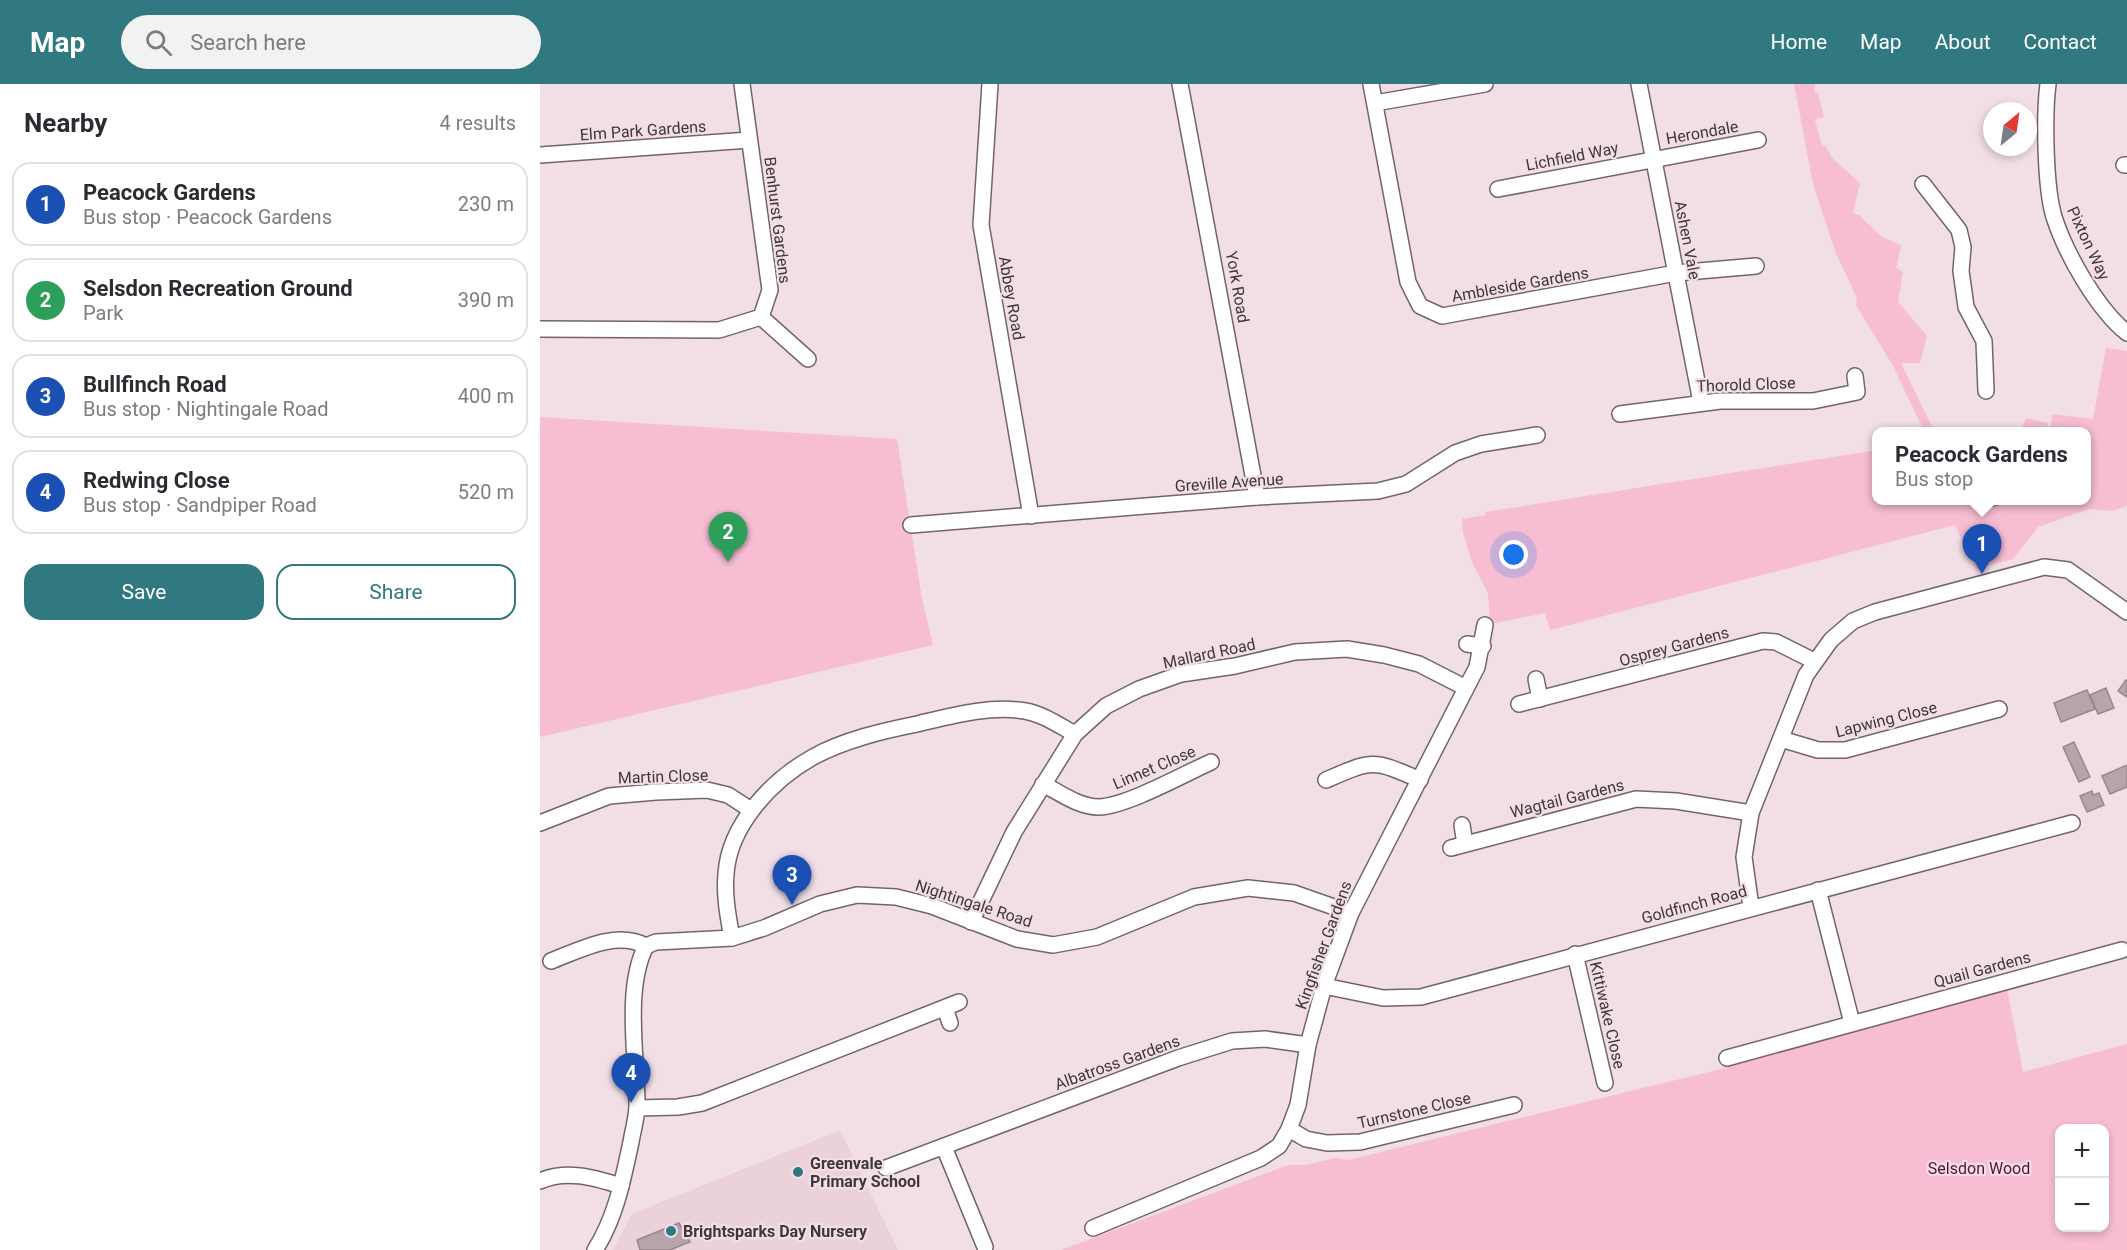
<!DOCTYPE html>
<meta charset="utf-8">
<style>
body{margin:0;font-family:Roboto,sans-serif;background:#f2f2f3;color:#2b2b33}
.controls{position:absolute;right:18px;bottom:18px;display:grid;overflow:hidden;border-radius:12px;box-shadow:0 3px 9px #0003}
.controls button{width:54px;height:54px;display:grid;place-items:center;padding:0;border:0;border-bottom:2px solid #e1e1e2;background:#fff;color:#2b2b33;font:30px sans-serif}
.compass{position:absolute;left:1443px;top:18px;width:54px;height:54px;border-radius:50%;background:#fff;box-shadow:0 3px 9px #0003;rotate:29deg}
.you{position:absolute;left:974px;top:471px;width:21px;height:21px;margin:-15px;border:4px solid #fff;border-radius:50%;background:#1a73e8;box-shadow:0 0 0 9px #1a73e833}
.badge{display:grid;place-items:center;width:39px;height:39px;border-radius:50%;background:#317980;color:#fff;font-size:20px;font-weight:700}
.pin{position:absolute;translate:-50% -50px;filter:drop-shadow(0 2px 3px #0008)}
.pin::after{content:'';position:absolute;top:32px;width:21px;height:18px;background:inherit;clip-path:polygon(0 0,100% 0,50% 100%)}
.popup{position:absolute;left:1332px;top:343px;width:219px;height:78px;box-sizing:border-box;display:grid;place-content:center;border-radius:12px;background:#fff;filter:drop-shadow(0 2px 4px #0005);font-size:20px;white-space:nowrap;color:#7c7c81}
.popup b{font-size:22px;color:#2b2b33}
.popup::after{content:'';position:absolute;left:50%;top:100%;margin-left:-12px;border:12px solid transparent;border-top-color:#fff}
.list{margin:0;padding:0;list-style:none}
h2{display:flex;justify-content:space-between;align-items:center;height:78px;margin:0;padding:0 24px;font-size:26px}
h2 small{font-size:20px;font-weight:400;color:#7c7c81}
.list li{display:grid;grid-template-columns:39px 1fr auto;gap:18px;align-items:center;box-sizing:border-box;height:84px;margin:0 12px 12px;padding:0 12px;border:2px solid #e1e1e2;border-radius:18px}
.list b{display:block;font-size:22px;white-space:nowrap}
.list p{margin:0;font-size:20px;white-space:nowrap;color:#7c7c81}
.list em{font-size:20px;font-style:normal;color:#7c7c81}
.actions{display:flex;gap:12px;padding:18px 24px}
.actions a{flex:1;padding:14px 0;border:2px solid #317980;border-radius:18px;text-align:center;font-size:21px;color:#317980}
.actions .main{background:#317980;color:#fff}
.icon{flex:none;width:33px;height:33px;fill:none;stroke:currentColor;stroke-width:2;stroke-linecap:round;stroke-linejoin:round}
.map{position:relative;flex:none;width:1587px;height:1166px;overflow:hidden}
header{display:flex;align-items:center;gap:36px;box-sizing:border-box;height:84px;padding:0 30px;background:#317980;color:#fff}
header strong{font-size:28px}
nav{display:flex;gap:33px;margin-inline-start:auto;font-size:21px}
.search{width:420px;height:54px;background:#f2f2f3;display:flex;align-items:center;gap:15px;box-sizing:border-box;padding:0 21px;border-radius:33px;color:#7c7c81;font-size:22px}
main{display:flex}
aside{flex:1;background:#fff}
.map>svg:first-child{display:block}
.built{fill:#ead1da}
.green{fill:#f7bdd3;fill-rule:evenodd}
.building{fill:#b5a4aa;stroke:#98878d;stroke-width:1.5}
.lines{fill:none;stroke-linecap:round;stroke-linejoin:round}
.minor-casing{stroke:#74646a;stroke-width:18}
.minor{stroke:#fff;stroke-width:15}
.poi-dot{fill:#317980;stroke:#f1dfe5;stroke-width:2}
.labels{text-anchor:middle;stroke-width:4.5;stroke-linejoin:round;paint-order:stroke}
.street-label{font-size:16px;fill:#3f373a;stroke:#f1dfe5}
.poi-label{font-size:16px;font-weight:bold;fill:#3f373a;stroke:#f1dfe5;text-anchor:start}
.park-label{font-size:16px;fill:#5b0e36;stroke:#f1dfe5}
</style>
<header>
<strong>Map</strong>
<div class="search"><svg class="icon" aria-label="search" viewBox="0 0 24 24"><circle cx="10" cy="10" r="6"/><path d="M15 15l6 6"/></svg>Search here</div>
<nav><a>Home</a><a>Map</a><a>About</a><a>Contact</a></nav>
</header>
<main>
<aside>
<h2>Nearby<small>4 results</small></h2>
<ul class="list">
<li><span class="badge" style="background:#1a4fb4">1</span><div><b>Peacock Gardens</b><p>Bus stop · Peacock Gardens</p></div><em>230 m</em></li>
<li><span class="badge" style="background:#2e9e5b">2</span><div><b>Selsdon Recreation Ground</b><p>Park</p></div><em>390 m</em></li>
<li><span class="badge" style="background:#1a4fb4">3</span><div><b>Bullfinch Road</b><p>Bus stop · Nightingale Road</p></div><em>400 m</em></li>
<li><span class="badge" style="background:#1a4fb4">4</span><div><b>Redwing Close</b><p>Bus stop · Sandpiper Road</p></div><em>520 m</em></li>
</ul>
<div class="actions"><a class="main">Save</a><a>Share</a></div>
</aside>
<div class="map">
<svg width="1587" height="1166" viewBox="0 0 1587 1166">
<rect width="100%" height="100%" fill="#f1dfe5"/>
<path class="built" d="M300,1046L358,1166H73L92,1130Z"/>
<g class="green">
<path d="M1254,0H1275L1274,8L1278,9L1284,33L1275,36L1282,62H1286L1292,74L1320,99L1313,129L1319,131L1342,153L1361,161L1356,184L1363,188L1358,218L1387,252L1380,279H1361L1394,347H1384L1353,282L1316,221L1317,214L1295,167L1273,100Z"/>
<path d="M1566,264L1587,267V422L1572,427L1549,425L1498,443L1473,475L1436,485L1415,441L1010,546L1005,529L950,540L948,509L933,481L923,449L922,435L945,431V428L1337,366V416H1547V348L1481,347L1486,334L1508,339L1507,343L1510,344L1513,330L1553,335Z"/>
<path d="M0,333L357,355L382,515L393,561L0,653Z"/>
<path d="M1467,905L1483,988L1587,960V1166H521L748,1081H766L795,1074L808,1076L1173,987ZM1520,1044H1564V1144H1520Z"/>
</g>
<g class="building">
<path d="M1434,416H1464V419L1437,427Z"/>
<path d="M1586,596H1587V613L1578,607Z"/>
<path d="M1566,604L1574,624L1558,630L1550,611Z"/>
<path d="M1547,606L1555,625L1521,638L1514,619Z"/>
<path d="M1534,658L1550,693L1539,698L1523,663Z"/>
<path d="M1587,681V703L1570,710L1562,692Z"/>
<path d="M1552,707L1553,711L1559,709L1564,721L1547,728L1540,712Z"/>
<path d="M139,1139L150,1158L130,1166H100L97,1156Z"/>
</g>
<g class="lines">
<defs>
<g id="minor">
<path d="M450,0L441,141L491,432"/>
<path d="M640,0L717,413"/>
<path d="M831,0L868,198L880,222L902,232L1136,189L1216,182"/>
<path d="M1099,0L1161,318"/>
<path d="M1508,0C1504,31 1505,103 1514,133C1526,170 1557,225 1587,249"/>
<path d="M835,19L945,0"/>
<path d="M0,71L209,56"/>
<path d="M1584,81H1587"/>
<path d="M1383,100L1419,146L1423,163L1421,187L1426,223L1444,257L1446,307"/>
<path d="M958,105L1218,56"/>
<path d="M221,233L268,275"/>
<path d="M0,245L179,246L221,233L230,206L202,0"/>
<path d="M1080,330L1180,317H1273L1317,308L1315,292"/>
<path d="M371,441L717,413L838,407L866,400L915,369L941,360L997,351"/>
<path d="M927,560L943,562"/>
<path d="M996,595L1000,615"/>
<path d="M979,620L1223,557L1236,558L1274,577"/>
<path d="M1241,655L1278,666H1305L1459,625"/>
<path d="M786,696C832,676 833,675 880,696"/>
<path d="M503,700C520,709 539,723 559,723C587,722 644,690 671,678"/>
<path d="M0,739L69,712L116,708L167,706L188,711L211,726"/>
<path d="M922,741L925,760"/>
<path d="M911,764L1096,715L1136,717L1211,729"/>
<path d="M1278,806L1312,939"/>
<path d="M1211,823L1204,773L1211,729L1266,591L1291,556L1313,537L1335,528L1504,483L1528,486L1587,528"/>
<path d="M431,838L474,748L535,650L566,622L599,605L641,590L695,582L755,568L807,565L844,571L879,580L926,604"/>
<path d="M192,854C188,832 184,812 186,790C189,741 232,696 273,673C304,656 342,647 377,640C411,632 449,621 485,627C503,630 520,642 535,650"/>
<path d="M106,862L116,858L192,854L224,844L280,820L317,811L356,813L392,822L477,855L513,861L557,853L654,813L708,804L754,809L811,829"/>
<path d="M1035,870L1065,999"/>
<path d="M11,877C40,866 76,846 106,862"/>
<path d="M784,902L843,914L881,913L1532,739"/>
<path d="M405,924L410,939"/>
<path d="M1187,974L1582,866"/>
<path d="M97,1024L138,1023L162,1019L419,918"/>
<path d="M749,1045L766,1055L787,1059L820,1058L974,1021"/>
<path d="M404,1063L445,1163"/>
<path d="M346,1084L638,974L692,957L725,955L768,961"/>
<path d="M0,1097C27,1085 55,1094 81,1102"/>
<path d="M553,1144L721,1074L739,1062L749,1045L758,1021L768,961L784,902L811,829L937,583L945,541"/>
<path d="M55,1166C76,1133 83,1095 91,1058C93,1046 97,1033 97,1021C97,975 84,904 106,862"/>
</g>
</defs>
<use href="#minor" class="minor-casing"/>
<use href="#minor" class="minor"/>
</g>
<g class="poi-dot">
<circle cx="258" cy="1088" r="6"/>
<circle cx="131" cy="1147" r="6"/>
</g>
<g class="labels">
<g class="street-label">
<text transform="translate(103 46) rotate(-4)" y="6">Elm Park Gardens</text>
<text transform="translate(1162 48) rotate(-10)" y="6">Herondale</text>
<text transform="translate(1032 72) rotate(-11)" y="6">Lichfield Way</text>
<text transform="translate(238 136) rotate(83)" y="6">Benhurst Gardens</text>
<text transform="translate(1148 156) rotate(79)" y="6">Ashen Vale</text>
<text transform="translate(1549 159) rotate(65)" y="6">Pixton Way</text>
<text transform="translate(980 200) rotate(-10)" y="6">Ambleside Gardens</text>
<text transform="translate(698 203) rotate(80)" y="6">York Road</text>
<text transform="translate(472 214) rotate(80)" y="6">Abbey Road</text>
<text transform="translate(1206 300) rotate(-2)" y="6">Thorold Close</text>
<text transform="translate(689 398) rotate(-4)" y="6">Greville Avenue</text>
<text transform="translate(1134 562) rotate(-15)" y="6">Osprey Gardens</text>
<text transform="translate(669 569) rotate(-12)" y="6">Mallard Road</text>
<text transform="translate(1346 635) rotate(-14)" y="6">Lapwing Close</text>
<text transform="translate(614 683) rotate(-23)" y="6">Linnet Close</text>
<text transform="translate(123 692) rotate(-2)" y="6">Martin Close</text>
<text transform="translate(1027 714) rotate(-14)" y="6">Wagtail Gardens</text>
<text transform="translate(434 819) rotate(18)" y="6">Nightingale Road</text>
<text transform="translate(1154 820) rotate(-15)" y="6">Goldfinch Road</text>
<text transform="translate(783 861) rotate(-70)" y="6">Kingfisher Gardens</text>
<text transform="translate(1442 885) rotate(-15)" y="6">Quail Gardens</text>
<text transform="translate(1068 931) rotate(77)" y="6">Kittiwake Close</text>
<text transform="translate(577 978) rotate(-20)" y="6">Albatross Gardens</text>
<text transform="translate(874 1026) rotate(-13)" y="6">Turnstone Close</text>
</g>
<g class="poi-label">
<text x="270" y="1085">Greenvale<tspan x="270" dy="18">Primary School</tspan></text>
<text x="143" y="1153">Brightsparks Day Nursery</text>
</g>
<g class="park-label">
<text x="1439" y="1090">Selsdon Wood</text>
</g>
</g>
</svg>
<div class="controls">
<button>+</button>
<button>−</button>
</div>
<svg class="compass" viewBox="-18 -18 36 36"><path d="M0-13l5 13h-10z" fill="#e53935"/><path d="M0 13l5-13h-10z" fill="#7c7c81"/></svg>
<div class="you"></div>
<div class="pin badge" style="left:1442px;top:490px;background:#1a4fb4">1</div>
<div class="popup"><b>Peacock Gardens</b>Bus stop</div>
<div class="pin badge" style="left:188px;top:478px;background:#2e9e5b">2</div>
<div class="pin badge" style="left:252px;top:821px;background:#1a4fb4">3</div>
<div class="pin badge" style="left:91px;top:1019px;background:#1a4fb4">4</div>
</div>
</main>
